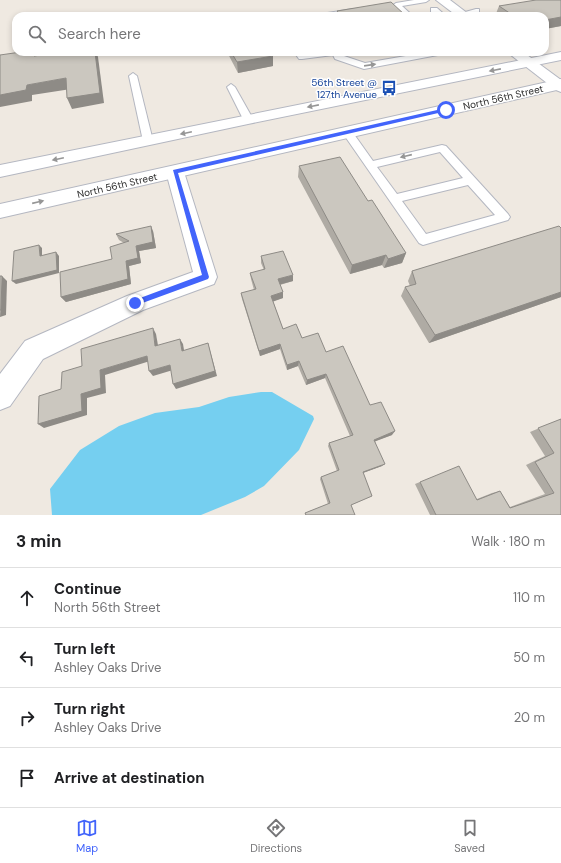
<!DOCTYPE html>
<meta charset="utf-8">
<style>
body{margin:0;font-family:"DM Sans",sans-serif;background:#f6f6f6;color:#202124}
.stop{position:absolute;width:12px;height:12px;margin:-9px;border:3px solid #4264fb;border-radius:50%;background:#fff}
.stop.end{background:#4264fb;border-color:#fff;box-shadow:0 1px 4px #0008}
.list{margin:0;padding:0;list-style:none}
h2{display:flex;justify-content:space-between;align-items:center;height:52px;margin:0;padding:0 16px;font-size:17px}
h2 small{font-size:13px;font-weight:400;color:#757577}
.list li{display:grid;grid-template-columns:26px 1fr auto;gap:12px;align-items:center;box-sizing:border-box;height:60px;padding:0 16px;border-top:1px solid #e0e0e0}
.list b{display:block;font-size:15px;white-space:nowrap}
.list p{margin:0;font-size:13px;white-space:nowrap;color:#757577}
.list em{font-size:13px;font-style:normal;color:#757577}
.icon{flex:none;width:22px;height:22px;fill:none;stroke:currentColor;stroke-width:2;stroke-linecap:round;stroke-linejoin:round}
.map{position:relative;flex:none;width:561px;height:515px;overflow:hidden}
.search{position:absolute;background:#fff;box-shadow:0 2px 6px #0003;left:12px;right:12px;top:12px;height:44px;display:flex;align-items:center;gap:10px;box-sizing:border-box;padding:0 14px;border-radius:12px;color:#757577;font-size:15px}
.sheet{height:292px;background:#fff}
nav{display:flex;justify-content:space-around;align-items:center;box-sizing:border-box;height:56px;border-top:1px solid #e0e0e0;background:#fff;font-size:11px;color:#757577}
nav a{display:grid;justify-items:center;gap:2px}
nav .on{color:#4264fb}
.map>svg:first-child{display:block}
.water{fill:#75cff0}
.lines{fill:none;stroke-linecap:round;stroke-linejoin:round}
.service-casing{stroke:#b4b7c1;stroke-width:2}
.minor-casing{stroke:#b4b7c1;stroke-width:2}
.secondary-casing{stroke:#b4b7c1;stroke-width:2}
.service{fill:#fff;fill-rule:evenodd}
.minor{fill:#fff;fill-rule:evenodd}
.secondary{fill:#fff;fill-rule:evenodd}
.wall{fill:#afaba4}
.shaded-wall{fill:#8e8b86}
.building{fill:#cbc7bf;stroke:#8e8b86}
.oneway{fill:#969696}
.route{fill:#4264fb}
.labels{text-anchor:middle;stroke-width:3;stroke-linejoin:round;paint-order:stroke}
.far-transit-label{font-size:10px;fill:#164399;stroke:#fff;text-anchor:end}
.far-street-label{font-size:10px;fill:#2e2e2e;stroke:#fff}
</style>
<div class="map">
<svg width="561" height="515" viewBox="0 0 561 515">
<rect width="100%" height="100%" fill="#efe9e1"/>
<path class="water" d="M261,392H272L313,416L314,419L299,450L264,486L245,497L201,515H52L50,489L80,450L119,426L155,413L199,407L229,397Z"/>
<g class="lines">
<defs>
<g id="service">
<path d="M414,0H429L426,2L402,6L413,16H405L393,5L396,3Z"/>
<path d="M431,8H437L446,16H437L431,12Z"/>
<path d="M353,9H356V13L335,16H317L321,14Z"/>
<path d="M476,9H479V13L463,16L458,14Z"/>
<path d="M294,52H302L304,54L319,52H339L341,55L365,63L429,52H447L443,54L364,69L335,59L333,55L302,59H299Z"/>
<path d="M133,73L137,76L153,141L148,144L143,141L129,76Z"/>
<path d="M231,84L235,87L253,119L251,121L248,122L243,119L227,87Z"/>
<path d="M347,129L351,130L373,161L442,145L446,146L508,214L510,217L508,220L423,245L419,243L342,132ZM440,152L463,178L397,194L377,167ZM468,185L495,215L426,234L402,201Z"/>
</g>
<g id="minor">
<path d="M436,0H450L471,16H457Z"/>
<path d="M507,52H523L561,80V92L556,90Z"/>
<path d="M175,166L182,168L184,172L217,277L214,284L143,310L43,359L10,406L0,410V374L25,341L127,296L193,272L166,172L168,168Z"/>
</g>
<g id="secondary">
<path d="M561,52V60L248,124L0,177V165Z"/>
<path d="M561,79V89L0,218V204Z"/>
</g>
</defs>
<use href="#service" class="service-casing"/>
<use href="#minor" class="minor-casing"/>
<use href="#secondary" class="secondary-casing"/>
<use href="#service" class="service"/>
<use href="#minor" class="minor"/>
<use href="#secondary" class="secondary"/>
</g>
<g class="wall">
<path d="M561,0V26L545,29V16H495L499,6Z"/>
<path d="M337,11L406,16H336Z"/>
<path d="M227,52H270L273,66L238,73Z"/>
<path d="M299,166L368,201L406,253L402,263L384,268L382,265L350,274L298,177Z"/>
<path d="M561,228V297L429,343L401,296L405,287L410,286L408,281L412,271Z"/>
<path d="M153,231L156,248L139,251L141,263L129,266L131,284L66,302L61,297L112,259L124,243L119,240L116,234Z"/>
<path d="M261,256L293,281L280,285L283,292V298L273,301L283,329L302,338L326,352L370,405L392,435L375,441L382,466L363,473L372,496L351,505L355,515H305V513L328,504L320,479L321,477L337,471L328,446L329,443L350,436L325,378L306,385L298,366L287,370L280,349L260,356L242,299L241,293L254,290L251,279L250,273L264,270L261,263Z"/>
<path d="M561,419V515H430L415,484L420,482L477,499L492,493L500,491L510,507L545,494L526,465L545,456L530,432Z"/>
</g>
<g class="shaded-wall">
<path d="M561,17V26L545,29V20Z"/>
<path d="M95,52H96L98,57L104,103L72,109L67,98Z"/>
<path d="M273,56V66L238,73L237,62Z"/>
<path d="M66,78L71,89L32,95V101L0,107V95L27,85Z"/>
<path d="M151,226L153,231L156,248L139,251L141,263L129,266L131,284L66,302L61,297L126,261Z"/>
<path d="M39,245L42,248V259L40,256Z"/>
<path d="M56,252L59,256V273L16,284L12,281Z"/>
<path d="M406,253L402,263L384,268L388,259Z"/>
<path d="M386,255L382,265L350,274L352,265Z"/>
<path d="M293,275V281L278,285V279Z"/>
<path d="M2,276L7,281L6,315L0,317Z"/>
<path d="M283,292V298L272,302L271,296Z"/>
<path d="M561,292V297L429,343L435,335Z"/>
<path d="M153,328L156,334L159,351L155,346Z"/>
<path d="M180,339L183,344L185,356L182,351Z"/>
<path d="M208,343L217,376L176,389L173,384Z"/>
<path d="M280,344V349L260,356L259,351Z"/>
<path d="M147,356L150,361L105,375L106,393L87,398V415L44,428L38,424L100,370Z"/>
<path d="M299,361L298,366L287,370V365Z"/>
<path d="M170,365L173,370L153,376L149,371Z"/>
<path d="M326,374L325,378L306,385L307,380Z"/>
<path d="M395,431L392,435L371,443L374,440Z"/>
<path d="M385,464L382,466L360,474L363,472Z"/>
</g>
<g class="building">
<path d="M536,0H561V17L545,20V16H514L499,6Z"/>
<path d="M391,2L406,16H341L337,11Z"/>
<path d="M21,52V55L34,53V56L60,52H95L100,93L67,98L66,78L27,85L26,90L0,95V55Z"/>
<path d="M231,52H270L273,56L237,62Z"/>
<path d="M340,157L368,201L372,200L406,253L388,259L386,255L352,265L299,166Z"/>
<path d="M151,226L153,242L136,246L138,258L126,261L128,279L61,297L60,272L112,259L110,247L129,241L116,234Z"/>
<path d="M559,226L561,228V292L435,335L405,287L416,284L412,271Z"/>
<path d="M39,245L40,256L56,252L57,270L12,281L14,251Z"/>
<path d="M283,251L293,275L278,279L283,292L271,296L283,329L296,324L302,338L318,333L326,352L343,346L370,405L381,402L395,431L374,440L385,464L363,472L372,496L351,505L355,515H306L305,513L330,503L321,477L339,470L329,443L353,435L326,374L307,380L299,361L287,365L280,344L259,351L241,293L256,289L250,273L265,269L261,256Z"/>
<path d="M0,276H2L1,310H0Z"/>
<path d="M153,328L155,346L180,339L182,351L208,343L215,371L173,384L170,365L149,371L147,356L100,370L101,388L81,394L82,411L38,424L39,396L61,389L62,372L82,366L81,349Z"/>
<path d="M561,419V515H436L420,482L459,466L477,500L500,491L510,508L554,493L535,462L554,453L538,428Z"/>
</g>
<defs><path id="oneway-solid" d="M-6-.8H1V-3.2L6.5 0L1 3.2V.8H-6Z"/></defs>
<g class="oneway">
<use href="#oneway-solid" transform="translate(370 65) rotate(-8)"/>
<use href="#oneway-solid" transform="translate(495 70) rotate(169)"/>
<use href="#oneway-solid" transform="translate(313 106) rotate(169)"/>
<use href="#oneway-solid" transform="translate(186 133) rotate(168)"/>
<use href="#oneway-solid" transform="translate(406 156) rotate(167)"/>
<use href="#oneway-solid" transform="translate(58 159) rotate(168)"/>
<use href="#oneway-solid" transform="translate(38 202) rotate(-13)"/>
</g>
<path class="route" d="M446,108L447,111L178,173L209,277L208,279L137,305H132V301L202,275L173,170Z"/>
<defs>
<symbol id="bus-bare" viewBox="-9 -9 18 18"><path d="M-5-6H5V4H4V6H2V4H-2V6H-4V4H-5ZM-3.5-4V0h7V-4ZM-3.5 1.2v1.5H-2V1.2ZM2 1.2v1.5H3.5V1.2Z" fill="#1a4fb4" stroke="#fff" stroke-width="2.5" paint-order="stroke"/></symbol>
</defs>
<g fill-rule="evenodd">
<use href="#bus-bare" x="378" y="77" width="22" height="22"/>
</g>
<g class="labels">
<g class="far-transit-label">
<text x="377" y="86">56th Street @<tspan x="377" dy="12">127th Avenue</tspan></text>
</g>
<g class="far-street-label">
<text transform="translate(503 97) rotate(-13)" y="4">North 56th Street</text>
<text transform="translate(117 185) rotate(-13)" y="4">North 56th Street</text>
</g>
</g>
</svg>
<div class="stop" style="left:446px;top:110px"></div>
<div class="stop end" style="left:135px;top:303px"></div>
<div class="search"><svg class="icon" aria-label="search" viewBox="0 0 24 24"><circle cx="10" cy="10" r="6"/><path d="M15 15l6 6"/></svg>Search here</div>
</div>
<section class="sheet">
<h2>3 min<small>Walk · 180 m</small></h2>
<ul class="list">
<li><svg class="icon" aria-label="ahead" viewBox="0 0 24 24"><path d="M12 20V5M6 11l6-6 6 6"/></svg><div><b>Continue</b><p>North 56th Street</p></div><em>110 m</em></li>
<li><svg class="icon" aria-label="left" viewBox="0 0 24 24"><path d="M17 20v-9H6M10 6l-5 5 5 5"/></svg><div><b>Turn left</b><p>Ashley Oaks Drive</p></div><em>50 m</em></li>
<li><svg class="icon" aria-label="right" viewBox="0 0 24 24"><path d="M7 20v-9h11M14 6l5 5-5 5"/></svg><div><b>Turn right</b><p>Ashley Oaks Drive</p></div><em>20 m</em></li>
<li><svg class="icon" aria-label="arrive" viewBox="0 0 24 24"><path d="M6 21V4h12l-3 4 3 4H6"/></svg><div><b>Arrive at destination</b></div></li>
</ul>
</section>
<nav>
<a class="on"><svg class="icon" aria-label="map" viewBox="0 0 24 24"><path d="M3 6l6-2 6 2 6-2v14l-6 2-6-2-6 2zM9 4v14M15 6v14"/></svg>Map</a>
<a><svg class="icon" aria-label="directions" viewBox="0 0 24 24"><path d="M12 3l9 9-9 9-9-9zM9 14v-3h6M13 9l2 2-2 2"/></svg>Directions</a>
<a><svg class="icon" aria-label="saved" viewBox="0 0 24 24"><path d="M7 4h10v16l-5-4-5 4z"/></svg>Saved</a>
</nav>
